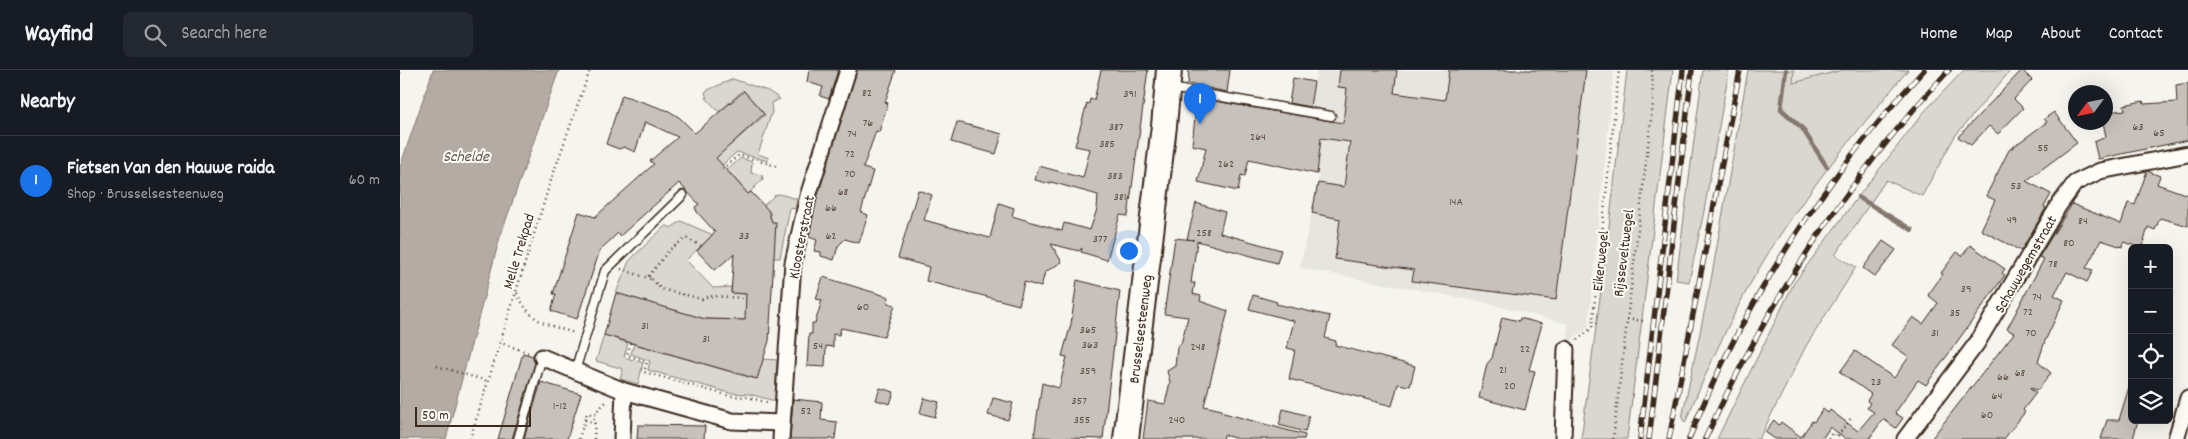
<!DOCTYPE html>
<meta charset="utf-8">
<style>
body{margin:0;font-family:Dekko,sans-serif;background:#242831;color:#f1f3f6}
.controls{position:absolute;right:15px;bottom:15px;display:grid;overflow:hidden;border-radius:8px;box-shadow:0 5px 20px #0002}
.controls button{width:45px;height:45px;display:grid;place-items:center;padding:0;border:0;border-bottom:1px solid #363941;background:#171b24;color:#f1f3f6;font:25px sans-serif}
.compass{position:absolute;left:1668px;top:15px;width:45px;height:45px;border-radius:50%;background:#171b24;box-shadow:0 5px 20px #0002;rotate:237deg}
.scale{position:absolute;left:15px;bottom:12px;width:116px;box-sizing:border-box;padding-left:5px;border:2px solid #3b2a1e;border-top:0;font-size:14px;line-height:18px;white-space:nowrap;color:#3b2a1e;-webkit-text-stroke:4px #fdfcf7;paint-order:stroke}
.you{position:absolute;left:728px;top:180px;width:18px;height:18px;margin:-12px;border:4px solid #fff;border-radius:50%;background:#1a73e8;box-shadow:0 0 0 8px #1a73e833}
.badge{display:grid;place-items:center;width:32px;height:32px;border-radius:50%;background:#1a73e8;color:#fff;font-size:16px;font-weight:700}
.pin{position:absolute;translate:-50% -41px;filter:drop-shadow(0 1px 2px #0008)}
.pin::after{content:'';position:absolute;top:26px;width:18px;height:15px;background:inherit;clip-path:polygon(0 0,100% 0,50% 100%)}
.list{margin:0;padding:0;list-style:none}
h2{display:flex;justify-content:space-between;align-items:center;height:65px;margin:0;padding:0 20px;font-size:21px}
h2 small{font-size:16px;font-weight:400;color:#9ea1a6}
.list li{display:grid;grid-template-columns:32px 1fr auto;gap:15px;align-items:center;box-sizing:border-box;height:90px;padding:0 20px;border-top:1px solid #363941}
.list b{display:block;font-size:19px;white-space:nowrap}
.list p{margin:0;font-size:16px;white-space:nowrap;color:#9ea1a6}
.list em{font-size:16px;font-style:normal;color:#9ea1a6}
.icon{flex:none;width:28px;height:28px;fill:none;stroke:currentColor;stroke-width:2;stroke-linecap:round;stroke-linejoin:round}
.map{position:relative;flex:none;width:1788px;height:369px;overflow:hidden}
header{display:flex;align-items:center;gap:30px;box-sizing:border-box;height:70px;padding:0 25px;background:#171b24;border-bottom:1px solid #363941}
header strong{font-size:24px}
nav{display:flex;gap:28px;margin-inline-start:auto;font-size:18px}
.search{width:350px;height:45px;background:#242831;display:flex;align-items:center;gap:12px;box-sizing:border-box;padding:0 18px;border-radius:8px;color:#9ea1a6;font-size:19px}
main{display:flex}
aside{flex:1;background:#171b24}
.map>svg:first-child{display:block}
.built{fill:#e7e5df}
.green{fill:#dad6d0;stroke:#8a8077}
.water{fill:#b4aca4;stroke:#84786e}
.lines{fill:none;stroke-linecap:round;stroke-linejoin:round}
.stream{stroke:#84786e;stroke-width:4.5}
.building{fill:#c7c1bb;stroke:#3b2a1e}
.service-casing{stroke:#3b2a1e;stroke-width:11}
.minor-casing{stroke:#3b2a1e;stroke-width:19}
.primary-casing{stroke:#3b2a1e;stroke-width:28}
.path{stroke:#3b2a1e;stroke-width:2.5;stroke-dasharray:1 4;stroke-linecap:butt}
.service{stroke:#fdfcf7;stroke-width:8}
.minor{stroke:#fdfcf7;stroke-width:15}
.primary{stroke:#fdfcf7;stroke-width:24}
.rail-casing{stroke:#3b2a1e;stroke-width:5.5}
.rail{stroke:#fdfcf7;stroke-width:4;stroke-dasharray:11;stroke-linecap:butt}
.labels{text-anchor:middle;stroke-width:4;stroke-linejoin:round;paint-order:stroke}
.number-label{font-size:12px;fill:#5e5045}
.street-label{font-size:15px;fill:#3b2a1e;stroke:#fdfcf7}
.water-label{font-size:16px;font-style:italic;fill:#65584d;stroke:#fdfcf7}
</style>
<header>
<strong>Wayfind</strong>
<div class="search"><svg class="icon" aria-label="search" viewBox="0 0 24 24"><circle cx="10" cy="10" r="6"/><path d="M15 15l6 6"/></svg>Search here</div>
<nav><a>Home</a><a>Map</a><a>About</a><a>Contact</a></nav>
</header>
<main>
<aside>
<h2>Nearby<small></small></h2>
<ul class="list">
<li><span class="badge">1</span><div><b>Fietsen Van den Hauwe raida</b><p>Shop · Brusselsesteenweg</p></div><em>60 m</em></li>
</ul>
</aside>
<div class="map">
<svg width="1788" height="369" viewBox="0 0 1788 369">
<rect width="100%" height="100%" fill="#f5f4ee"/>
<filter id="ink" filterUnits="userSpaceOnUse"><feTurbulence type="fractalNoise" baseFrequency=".02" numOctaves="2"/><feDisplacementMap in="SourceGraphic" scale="10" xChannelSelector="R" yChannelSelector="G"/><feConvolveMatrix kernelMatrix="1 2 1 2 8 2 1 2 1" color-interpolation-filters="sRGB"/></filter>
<g filter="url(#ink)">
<g class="built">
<path d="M917,0H1214L1188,258L1168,272V254L1083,232L900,198L919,106L917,104L924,49L781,23L782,14L910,38Z"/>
<path d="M1394,0H1442L1393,13Z"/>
</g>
<g class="green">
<path d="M1227,0H1273L1227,369H1181L1206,183Z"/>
<path d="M1303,0H1329L1304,141L1289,212L1276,210Z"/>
<path d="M1348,0H1394L1393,13L1442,0H1508C1465,52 1421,103 1384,159C1343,219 1313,286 1285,353L1282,348L1311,210Z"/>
<path d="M1564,0H1611L1555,66L1522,126L1486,110L1435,185L1456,197L1406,276L1359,369H1317L1394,213L1454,132L1523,43Z"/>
<path d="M333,9L368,21L380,29L371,33L372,42L358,84L369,88L367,91L337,82L315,101L312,91L365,45L343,20L319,42L307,29L305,22L308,20Z"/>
<path d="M341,88L352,92L351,103L362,105L363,109L348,124L331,104L325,102Z"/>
<path d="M379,124L397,129L395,139L390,138L380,188H374L370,142L362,137L375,125Z"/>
<path d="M281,151L313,165L286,190L313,218L331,217V223L346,224L352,250L305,249L216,223L229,191L266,155L271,158Z"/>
<path d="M204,265L228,273L224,287L243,293L238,314L220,309L223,299L196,291Z"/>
<path d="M234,274L356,309L362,289L377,290L375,331L349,324L330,323L248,300L250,291L231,284Z"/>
</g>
<path class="water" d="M33,0H159L100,167L46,369H0V97Z"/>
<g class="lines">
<g class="stream">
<path d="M1386,0L1381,39L1402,58L1427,97"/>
<path d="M1458,127L1512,160"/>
</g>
</g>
<g class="building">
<path d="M409,0H438L429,29L420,26L423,17L407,12Z"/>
<path d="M457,0H496L485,32L488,33L479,62L476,61L463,98L473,101L461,142L468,145L459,173L445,169L438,176L434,190L421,186V182L414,181L417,170L409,167L417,128Z"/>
<path d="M701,0H748L728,146L720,145L707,190L681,182L682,178L679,181L651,174L662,192L645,202L641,217L624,212L619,235L526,211L529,197L498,188L518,120L532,125L524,150L590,168L599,133L614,138L612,146L662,161L664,153L690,160L697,139L698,125L651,112V114L635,110L639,96L683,108L690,79L675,76L687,33L689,34L690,29L694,30Z"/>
<path d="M789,0H830L827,22L788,14Z"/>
<path d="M940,0H997L994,23L1045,30L1049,0H1186L1156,230L1012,211L1014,200L935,189L940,149L912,143L918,113L944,117L950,72L921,68L917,104L849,89L845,106L841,105L838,121L798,112L806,78L792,75L797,28L943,53L947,18L938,17Z"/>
<path d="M1622,0L1632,10L1614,29L1623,38L1598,64L1589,56L1571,75L1558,67Z"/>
<path d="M893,8L914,12L910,37L889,33Z"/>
<path d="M1788,13V70L1698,89L1694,72L1706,67L1703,52H1706V42L1725,40L1724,35L1743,31L1744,34L1777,32L1776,15Z"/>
<path d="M344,21L364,44L316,88L348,124L351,122L368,140L372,152H376L369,271L357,309L204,265L216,223L305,249L345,250L346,224L331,223L334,184L315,200L297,181L315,162L297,142L295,137L299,134L279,113L220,166L218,163L200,180L177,249L151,241L156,224H153L179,142L195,147L254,94L250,91L278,67L245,52L235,82L224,77L219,79L206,74L222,25L269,41L280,48L295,63Z"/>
<path d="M1654,42L1677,73L1626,111L1651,124L1644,137L1646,138L1621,181L1581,160L1595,130L1586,126L1609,80L1647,52L1644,49Z"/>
<path d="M557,52L602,64L596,84L551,72Z"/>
<path d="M1747,101L1760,106L1757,114L1788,125V156L1760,148L1755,160L1748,157L1742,178L1723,172L1722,177L1701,170L1686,198L1693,200L1687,212L1667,202L1654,225L1664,230L1645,271L1638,292L1651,303L1638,320L1629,318L1636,323L1623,340L1625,342L1604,369H1531L1614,263L1607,259L1644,189L1639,187L1672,134L1721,154L1728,133L1735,135Z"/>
<path d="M796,133L825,142L820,163L881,180L877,193L797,171L791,213H795L793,224L801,226L800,231L828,241L804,336L822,340L820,342L905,365L904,369H838L824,365L823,369H743L748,331L765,334L770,312L767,301L775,296L777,277L781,274L788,247L764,244L775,168L794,170L787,169Z"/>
<path d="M1483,171L1496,180L1475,207L1463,198Z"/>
<path d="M1570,175L1605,199L1602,203L1605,205L1526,315L1518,310L1495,343L1503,348L1496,358L1483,349L1469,369H1446L1430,357L1422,369H1375L1365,362L1374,350L1379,355L1381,352L1401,367L1412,351L1414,352L1423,339L1428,343L1430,340L1458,361L1474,342L1467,338L1470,333L1467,331L1471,324L1440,302L1455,281L1494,308L1509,287L1492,275L1513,247L1523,254L1538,233L1528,225L1543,204L1541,203L1557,182L1562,186Z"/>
<path d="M423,207L489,227L488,233L495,235L484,267L441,258L439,265L433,264V277L426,276L425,297L407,296L409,264H412V253H415L422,230L416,229Z"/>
<path d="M677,210L720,221L703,369L634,367L642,313L659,318L667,287L662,286L671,254Z"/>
<path d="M853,225L877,232L876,234L930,246L925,268L936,271L935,275L1015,296L1010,316L998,314L992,336L889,309L895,280L887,278L894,251L849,239Z"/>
<path d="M1102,247L1119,251L1120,248L1142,254L1129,300L1135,301L1125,340L1079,328L1087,294L1092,288Z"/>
<path d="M123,283L133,286L135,293L112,369H98Z"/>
<path d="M141,312L181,324L167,369H124Z"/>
<path d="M1729,317H1732V350H1738L1733,369H1701L1707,350H1719Z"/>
<path d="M480,318L494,322L490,334L476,330Z"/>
<path d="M524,328L539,332L535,347L520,343Z"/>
<path d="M593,328L613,333L608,350L588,345Z"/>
<path d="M393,329L422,332L421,350L437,352L435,369H390Z"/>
<path d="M883,339L909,346L905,362L879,355Z"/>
<path d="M238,355L305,356L304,369H237Z"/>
</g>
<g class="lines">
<defs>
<g id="service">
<path d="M770,18L931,46"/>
<path d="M175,301L205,201L283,125"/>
<path d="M118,369L142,287"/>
</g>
<g id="minor">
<path d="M142,287L224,321L332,351L381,353"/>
<path d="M222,369L224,321"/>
<path d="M381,369L393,193L408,126L448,0"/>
<path d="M1163,369L1166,279"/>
<path d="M1505,369L1577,273L1659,135L1675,113L1700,101L1788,84"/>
<path d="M1776,369L1788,328"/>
</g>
<path id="primary" d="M726,369L764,56L769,0"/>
</defs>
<use href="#service" class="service-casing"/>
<use href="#minor" class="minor-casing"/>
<use href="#primary" class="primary-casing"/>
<g class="path">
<path d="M0,3L1,0"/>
<path d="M322,99L339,85L376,96"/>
<path d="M301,176L286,168L269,180L249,206L261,219L302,229L309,226L346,228"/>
<path d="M221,199L251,209"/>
<path d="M117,223C131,253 145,254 175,263"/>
<path d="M1227,249L1243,251"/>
<path d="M1177,270L1192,258L1219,0"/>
<path d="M99,272L129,283"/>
<path d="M231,273L227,285L247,292L244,302L330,326L348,327L369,333"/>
<path d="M37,296L87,311"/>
<path d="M185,350L195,353"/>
<path d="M70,369L150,113L190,0"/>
<path d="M179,369L187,343L195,345"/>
<path d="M194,369L195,343L208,330"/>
<path d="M1213,369L1253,33L1252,0"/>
<path d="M1428,369L1432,363L1437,367L1451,348"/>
</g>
<use href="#service" class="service"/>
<use href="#minor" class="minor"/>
<use href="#primary" class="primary"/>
<defs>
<g id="rail">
<path d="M1240,369L1283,0"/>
<path d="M1249,369L1292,0"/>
<path d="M1269,369L1340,0"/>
<path d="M1289,369C1343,233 1425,107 1524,0"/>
<path d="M1305,369C1369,231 1445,112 1549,0"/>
</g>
</defs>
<use href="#rail" class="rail-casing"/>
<use href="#rail" class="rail"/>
</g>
</g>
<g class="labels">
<g class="number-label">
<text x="467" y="26">82</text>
<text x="730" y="27">391</text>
<text x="468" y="56">76</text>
<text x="716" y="60">387</text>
<text x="1738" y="60">63</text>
<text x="1759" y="66">65</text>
<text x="452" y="67">74</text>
<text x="858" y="70">264</text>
<text x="707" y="77">385</text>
<text x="1643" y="81">55</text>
<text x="450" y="87">72</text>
<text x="826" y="97">262</text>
<text x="450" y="107">70</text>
<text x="715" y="109">383</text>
<text x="1616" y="119">53</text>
<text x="443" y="125">68</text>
<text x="720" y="130">381</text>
<text x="1056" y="135">14A</text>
<text x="431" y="141">66</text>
<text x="1612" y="153">49</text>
<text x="1683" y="154">84</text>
<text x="804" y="166">258</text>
<text x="344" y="169">33</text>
<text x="431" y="169">62</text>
<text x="700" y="172">377</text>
<text x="1669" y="176">80</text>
<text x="1653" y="197">78</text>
<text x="1566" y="222">39</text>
<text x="1637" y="230">74</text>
<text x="463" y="240">60</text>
<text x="1628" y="245">72</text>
<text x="1555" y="246">35</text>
<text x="245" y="259">31</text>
<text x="688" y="263">365</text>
<text x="1535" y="266">31</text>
<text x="1631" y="266">70</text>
<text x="306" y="272">31</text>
<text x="690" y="278">363</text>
<text x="418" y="279">54</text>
<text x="798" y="280">248</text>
<text x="1125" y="282">22</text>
<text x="1103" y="303">21</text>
<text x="688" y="304">359</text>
<text x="1620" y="306">68</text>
<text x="1603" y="310">66</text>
<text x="1476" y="315">23</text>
<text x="1110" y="319">20</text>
<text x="1597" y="329">64</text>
<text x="679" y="334">357</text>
<text x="160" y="339">1-12</text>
<text x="406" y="344">52</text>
<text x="1587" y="348">60</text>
<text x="682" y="353">355</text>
<text x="777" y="353">240</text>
</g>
<g class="street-label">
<text transform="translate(401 167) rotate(-79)" y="5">Kloosterstraat</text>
<text transform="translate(118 181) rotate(-73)" y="5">Melle Trekpad</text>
<text transform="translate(1223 183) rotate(-83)" y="5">Rijsseveltwegel</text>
<text transform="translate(1200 191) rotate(-84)" y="5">Eikerwegel</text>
<text transform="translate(1625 194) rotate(-60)" y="5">Schauwegemstraat</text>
<text transform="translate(740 259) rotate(-83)" y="5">Brusselsesteenweg</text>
</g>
<g class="water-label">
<text x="66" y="91">Schelde</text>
</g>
</g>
</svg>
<div class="controls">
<button>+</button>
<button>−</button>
<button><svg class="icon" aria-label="locate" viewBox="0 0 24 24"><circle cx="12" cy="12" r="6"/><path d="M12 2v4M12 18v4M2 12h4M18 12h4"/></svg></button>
<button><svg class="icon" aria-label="layers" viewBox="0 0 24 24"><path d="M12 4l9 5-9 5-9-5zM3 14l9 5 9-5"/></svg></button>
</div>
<svg class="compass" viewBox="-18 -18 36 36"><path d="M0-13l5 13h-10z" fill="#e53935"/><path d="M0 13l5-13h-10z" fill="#9ea1a6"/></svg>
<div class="scale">50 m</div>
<div class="you"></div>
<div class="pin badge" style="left:800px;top:54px">1</div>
</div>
</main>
